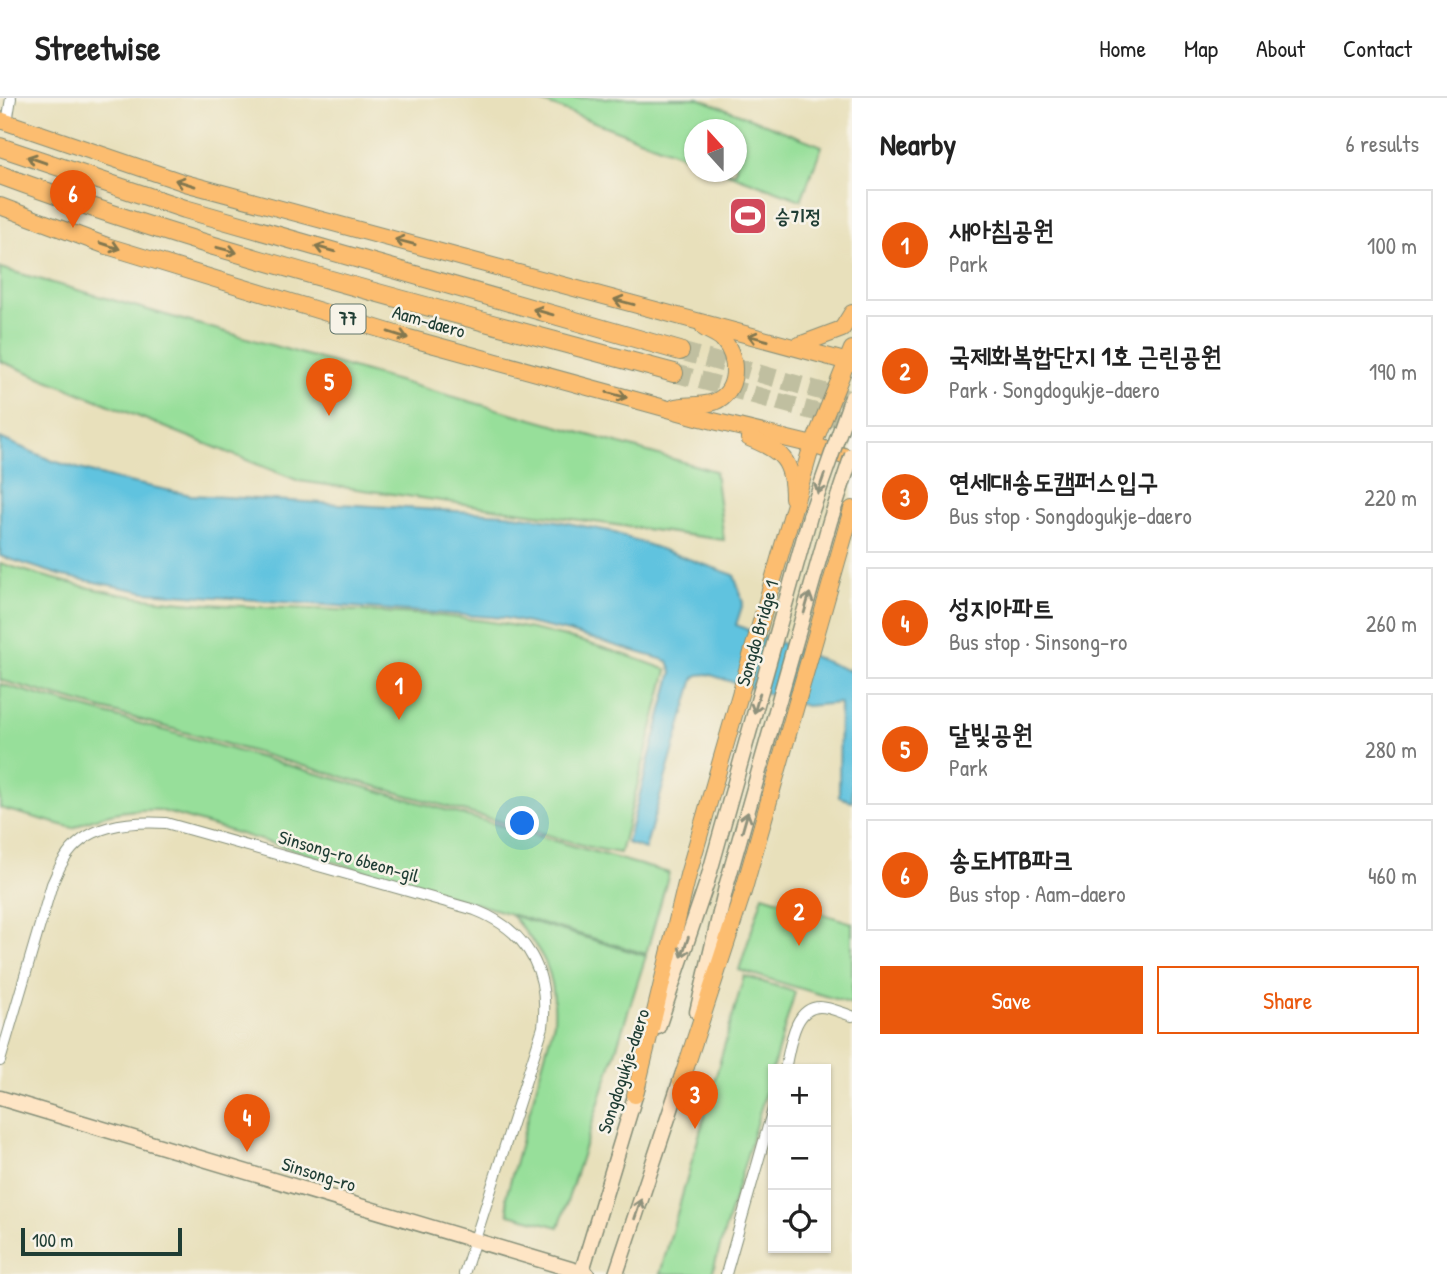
<!DOCTYPE html>
<meta charset="utf-8">
<style>
body{margin:0;font-family:"Patrick Hand","Poor Story",sans-serif;background:#f2f2f2;color:#222}
.controls{position:absolute;right:21px;bottom:21px;display:grid;overflow:hidden;border-radius:0px;box-shadow:0 2px 5px #0004}
.controls button{width:63px;height:63px;display:grid;place-items:center;padding:0;border:0;border-bottom:2px solid #e0e0e0;background:#fff;color:#222;font:35px sans-serif}
.compass{position:absolute;left:684px;top:21px;width:63px;height:63px;border-radius:50%;background:#fff;box-shadow:0 2px 5px #0004;rotate:339deg}
.scale{position:absolute;left:21px;bottom:18px;width:161px;box-sizing:border-box;padding-left:7px;border:4px solid #1f3d34;border-top:0;font-size:19px;line-height:24px;white-space:nowrap;color:#1f3d34;-webkit-text-stroke:5px #f7f3e8;paint-order:stroke}
.you{position:absolute;left:523px;top:726px;width:24px;height:24px;margin:-18px;border:5px solid #fff;border-radius:50%;background:#1a73e8;box-shadow:0 0 0 10px #1a73e833}
.badge{display:grid;place-items:center;width:46px;height:46px;border-radius:50%;background:#ea580c;color:#fff;font-size:23px;font-weight:700}
.pin{position:absolute;translate:-50% -58px;filter:drop-shadow(0 2px 4px #0008)}
.pin::after{content:'';position:absolute;top:37px;width:24px;height:21px;background:inherit;clip-path:polygon(0 0,100% 0,50% 100%)}
.list{margin:0;padding:0;list-style:none}
h2{display:flex;justify-content:space-between;align-items:center;height:91px;margin:0;padding:0 28px;font-size:30px}
h2 small{font-size:23px;font-weight:400;color:#767676}
.list li{display:grid;grid-template-columns:46px 1fr auto;gap:21px;align-items:center;box-sizing:border-box;height:112px;margin:0 14px 14px;padding:0 14px;border:2px solid #e0e0e0;border-radius:0px}
.list b{display:block;font-size:26px;white-space:nowrap}
.list p{margin:0;font-size:23px;white-space:nowrap;color:#767676}
.list em{font-size:23px;font-style:normal;color:#767676}
.actions{display:flex;gap:14px;padding:21px 28px}
.actions a{flex:1;padding:16px 0;border:2px solid #ea580c;border-radius:0px;text-align:center;font-size:24px;color:#ea580c}
.actions .main{background:#ea580c;color:#fff}
.icon{flex:none;width:38px;height:38px;fill:none;stroke:currentColor;stroke-width:2;stroke-linecap:round;stroke-linejoin:round}
.map{position:relative;flex:none;width:852px;height:1176px;overflow:hidden}
header{display:flex;align-items:center;gap:42px;box-sizing:border-box;height:98px;padding:0 35px;background:#fff;border-bottom:2px solid #e0e0e0}
header strong{font-size:33px}
nav{display:flex;gap:38px;margin-inline-start:auto;font-size:24px}
main{display:flex}
aside{flex:1;background:#fff}
.map>svg:first-child{display:block}
.green{fill:#97df9a;stroke:#5b8e67;stroke-width:2}
.water{fill:#61c3df;stroke:#40808a;stroke-width:2}
.lines{fill:none;stroke-linecap:round;stroke-linejoin:round}
.highway-tunnel{stroke:#c0bfa0;stroke-width:18;stroke-dasharray:18 9;stroke-linecap:butt}
.street-casing{stroke:#848e78;stroke-width:12}
.secondary-casing{stroke:#848e78;stroke-width:17}
.primary-casing{stroke:#848e78;stroke-width:18}
.highway-casing{stroke:#848e78;stroke-width:20}
.street{stroke:#fff;stroke-width:10}
.secondary{stroke:#fee5c5;stroke-width:14}
.primary{stroke:#fcbd6f;stroke-width:16}
.highway{stroke:#fcbd6f;stroke-width:18}
.secondary-bridge-casing{stroke:#848e78;stroke-width:17;stroke-linecap:butt}
.secondary-bridge{stroke:#fee5c5;stroke-width:14}
.oneway{stroke:#82774f}
.oneway2{stroke:#8e917c}
.labels{text-anchor:middle;stroke-width:5;stroke-linejoin:round;paint-order:stroke}
.shield{fill:#f7f3e8;stroke:#60746a;stroke-width:2}
.shield-label{font-size:18px;font-weight:bold;fill:#1f3d34}
.poi-label{font-size:19px;font-weight:bold;fill:#1f3d34;stroke:#f7f3e8;text-anchor:start}
.street-label{font-size:19px;fill:#1f3d34;stroke:#f7f3e8}
</style>
<header>
<strong>Streetwise</strong>
<nav><a>Home</a><a>Map</a><a>About</a><a>Contact</a></nav>
</header>
<main>
<div class="map">
<svg width="852" height="1176" viewBox="0 0 852 1176">
<rect width="100%" height="100%" fill="#f7f3e8"/>
<filter id="ink" filterUnits="userSpaceOnUse"><feTurbulence type="fractalNoise" baseFrequency=".0143" numOctaves="2"/><feDisplacementMap in="SourceGraphic" scale="14" xChannelSelector="R" yChannelSelector="G"/><feConvolveMatrix kernelMatrix="1 2 1 2 8 2 1 2 1" color-interpolation-filters="sRGB"/></filter>
<filter id="wash" filterUnits="userSpaceOnUse"><feTurbulence type="fractalNoise" baseFrequency=".00686" numOctaves="4" result="noise"/><feDisplacementMap in="SourceGraphic" scale="28" xChannelSelector="R" yChannelSelector="G"/><feGaussianBlur stdDeviation="1.57" result="paint"/><feColorMatrix in="noise" values="0 0 0 0 0 0 0 0 0 0 0 0 0 0 0 0 0 1.4 0 .05"/><feComposite in="paint" operator="in"/></filter>
<g filter="url(#wash)">
<rect width="100%" height="100%" fill="#e8e0bb"/>
<g class="green">
<path d="M540,0H698L822,48L801,102L725,74H736V32H694V62L539,3Z"/>
<path d="M0,170L715,373L724,442L299,383L0,263Z"/>
<path d="M0,465C47,480 94,493 144,500C263,515 385,507 504,526C558,535 615,552 667,572L620,755L593,750L0,582Z"/>
<path d="M0,586L669,775L646,856L159,712C127,711 101,715 73,730L0,710Z"/>
<path d="M763,797L852,825V906L739,872Z"/>
<path d="M511,817L646,858L559,1129L509,1116L506,1099L554,924C557,874 543,853 511,817Z"/>
<path d="M744,878L795,894L712,1176H660Z"/>
</g>
<path class="water" d="M0,340L53,363L114,381L191,397L505,416L557,423L609,433L734,477L743,505L736,527L849,573L852,567V703L839,699L840,605L806,608L708,576L698,577L694,580L645,751L627,745L672,574L668,563L569,534L505,520L146,494L63,478L0,458Z"/>
</g>
<g filter="url(#ink)">
<g class="lines">
<g class="highway-tunnel">
<path d="M680,253L852,302"/>
<path d="M674,275L852,324"/>
</g>
<defs>
<g id="street">
<path d="M7,25L11,0"/>
<path d="M0,963L52,786C56,778 59,769 64,762C85,726 129,723 166,725L475,812C528,833 550,873 543,929L464,1176"/>
<path d="M785,971C790,951 793,909 820,909C830,909 842,915 852,918"/>
<path d="M726,1176L773,1011"/>
</g>
<g id="secondary">
<path d="M697,914L726,789"/>
<path d="M658,929L707,784"/>
<path d="M0,1000L587,1176"/>
<path d="M581,1176L638,988"/>
<path d="M616,1176L683,975"/>
</g>
<g id="primary">
<path d="M0,22L185,85L852,265"/>
<path d="M0,108L107,148L409,240L701,320L813,347L852,361"/>
<path d="M794,249L842,231L852,215"/>
<path d="M675,309C686,307 703,308 714,304C739,294 739,260 723,242C719,237 710,234 704,230"/>
<path d="M749,340C782,353 793,362 793,400"/>
<path d="M681,984L743,794L852,411"/>
<path d="M635,997L688,777L809,357L852,251"/>
</g>
<g id="highway">
<path d="M0,49L185,111L680,253"/>
<path d="M0,77C220,158 448,213 674,275"/>
</g>
</defs>
<use href="#street" class="street-casing"/>
<use href="#secondary" class="secondary-casing"/>
<use href="#primary" class="primary-casing"/>
<use href="#highway" class="highway-casing"/>
<use href="#street" class="street"/>
<use href="#secondary" class="secondary"/>
<use href="#primary" class="primary"/>
<use href="#highway" class="highway"/>
<defs>
<g id="secondary-bridge">
<path d="M707,784L810,418L852,299"/>
<path d="M726,789L830,423L852,357"/>
</g>
</defs>
<use href="#secondary-bridge" class="secondary-bridge-casing"/>
<use href="#secondary-bridge" class="secondary-bridge"/>
</g>
<defs><path id="oneway-shaft" d="M-6 0H5M1.5-3L5.5 0L1.5 3" fill="none" stroke-width="1.6" stroke-linecap="round" stroke-linejoin="round" transform="scale(1.75)"/></defs>
<g class="oneway">
<use href="#oneway-shaft" transform="translate(37 62) rotate(-161)"/>
<use href="#oneway-shaft" transform="translate(185 85) rotate(-163)"/>
<use href="#oneway-shaft" transform="translate(405 144) rotate(-165)"/>
<use href="#oneway-shaft" transform="translate(110 148) rotate(18)"/>
<use href="#oneway-shaft" transform="translate(325 151) rotate(-164)"/>
<use href="#oneway-shaft" transform="translate(227 152) rotate(15)"/>
<use href="#oneway-shaft" transform="translate(624 204) rotate(-165)"/>
<use href="#oneway-shaft" transform="translate(543 214) rotate(-164)"/>
<use href="#oneway-shaft" transform="translate(398 237) rotate(17)"/>
<use href="#oneway-shaft" transform="translate(758 240) rotate(-165)"/>
<use href="#oneway-shaft" transform="translate(617 297) rotate(15)"/>
</g>
<g class="oneway2">
<use href="#oneway-shaft" transform="translate(821 386) rotate(109)"/>
<use href="#oneway-shaft" transform="translate(807 505) rotate(-74)"/>
<use href="#oneway-shaft" transform="translate(757 605) rotate(106)"/>
<use href="#oneway-shaft" transform="translate(745 724) rotate(-74)"/>
<use href="#oneway-shaft" transform="translate(685 849) rotate(109)"/>
<use href="#oneway-shaft" transform="translate(638 1111) rotate(-71)"/>
</g>
</g>
<defs>
<symbol id="stadium-square" viewBox="-11 -11 22 22"><rect x="-9" y="-9" width="18" height="18" rx="4" fill="#d1495b" stroke="#f7f3e8"/><path d="M0-5a6.5 5 0 1 0 0 10a6.5 5 0 1 0 0-10ZM-3.5-1.8h7v3.6h-7Z" fill="#fff"/></symbol>
</defs>
<g fill-rule="evenodd">
<use href="#stadium-square" x="726" y="96" width="44" height="44"/>
</g>
<g class="labels">
<rect class="shield" x="330.5" y="206.5" width="35" height="29" rx="5"/>
<g class="shield-label">
<text x="348" y="227">77</text>
</g>
<g class="poi-label">
<text x="775" y="125">승기정</text>
</g>
<g class="street-label">
<text transform="translate(429 223) rotate(16)" y="7">Aam-daero</text>
<text transform="translate(757 535) rotate(-74)" y="7">Songdo Bridge 1</text>
<text transform="translate(349 758) rotate(16)" y="7">Sinsong-ro 6beon-gil</text>
<text transform="translate(623 973) rotate(-72)" y="7">Songdogukje-daero</text>
<text transform="translate(319 1076) rotate(17)" y="7">Sinsong-ro</text>
</g>
</g>
</svg>
<div class="controls">
<button>+</button>
<button>−</button>
<button><svg class="icon" aria-label="locate" viewBox="0 0 24 24"><circle cx="12" cy="12" r="6"/><path d="M12 2v4M12 18v4M2 12h4M18 12h4"/></svg></button>
</div>
<svg class="compass" viewBox="-18 -18 36 36"><path d="M0-13l5 13h-10z" fill="#e53935"/><path d="M0 13l5-13h-10z" fill="#767676"/></svg>
<div class="scale">100 m</div>
<div class="you"></div>
<div class="pin badge" style="left:399px;top:622px">1</div>
<div class="pin badge" style="left:799px;top:848px">2</div>
<div class="pin badge" style="left:695px;top:1031px">3</div>
<div class="pin badge" style="left:247px;top:1054px">4</div>
<div class="pin badge" style="left:329px;top:318px">5</div>
<div class="pin badge" style="left:73px;top:130px">6</div>
</div>
<aside>
<h2>Nearby<small>6 results</small></h2>
<ul class="list">
<li><span class="badge">1</span><div><b>새아침공원</b><p>Park</p></div><em>100 m</em></li>
<li><span class="badge">2</span><div><b>국제화복합단지 1호 근린공원</b><p>Park · Songdogukje-daero</p></div><em>190 m</em></li>
<li><span class="badge">3</span><div><b>연세대송도캠퍼스입구</b><p>Bus stop · Songdogukje-daero</p></div><em>220 m</em></li>
<li><span class="badge">4</span><div><b>성지아파트</b><p>Bus stop · Sinsong-ro</p></div><em>260 m</em></li>
<li><span class="badge">5</span><div><b>달빛공원</b><p>Park</p></div><em>280 m</em></li>
<li><span class="badge">6</span><div><b>송도MTB파크</b><p>Bus stop · Aam-daero</p></div><em>460 m</em></li>
</ul>
<div class="actions"><a class="main">Save</a><a>Share</a></div>
</aside>
</main>
